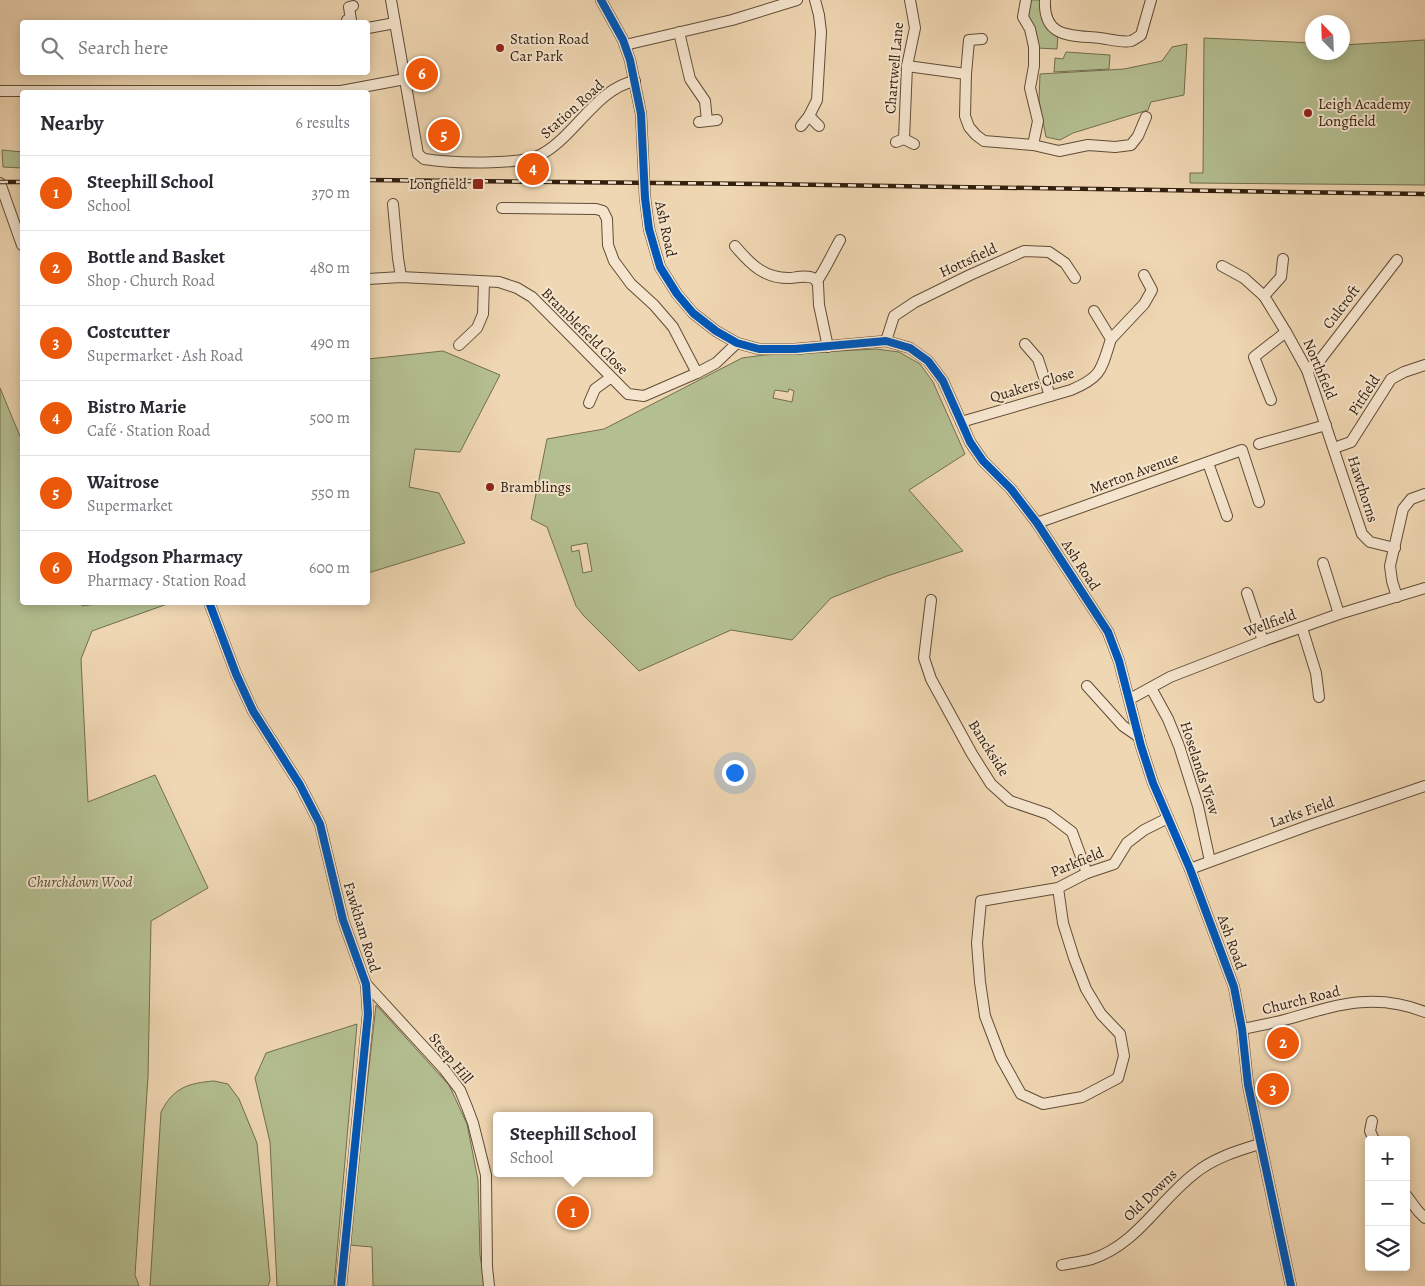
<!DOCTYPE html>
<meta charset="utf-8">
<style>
body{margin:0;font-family:Alegreya,serif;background:#f7f7f7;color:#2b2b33}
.controls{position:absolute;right:15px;bottom:15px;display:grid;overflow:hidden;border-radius:5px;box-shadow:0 2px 12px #0003}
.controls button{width:45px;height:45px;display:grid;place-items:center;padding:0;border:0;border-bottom:1px solid #e1e1e2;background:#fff;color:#2b2b33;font:25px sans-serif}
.compass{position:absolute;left:1305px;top:15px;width:45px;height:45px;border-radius:50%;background:#fff;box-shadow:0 2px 12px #0003;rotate:337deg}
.you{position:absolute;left:734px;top:772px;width:18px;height:18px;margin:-12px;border:4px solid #fff;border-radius:50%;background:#1a73e8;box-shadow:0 0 0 8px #1a73e833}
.badge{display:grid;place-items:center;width:32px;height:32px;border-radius:50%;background:#ea580c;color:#fff;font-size:16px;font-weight:700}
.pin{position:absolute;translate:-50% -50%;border:2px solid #fff;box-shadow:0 1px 5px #0006}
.popup{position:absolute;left:493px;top:1112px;width:160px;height:65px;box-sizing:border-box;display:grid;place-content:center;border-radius:5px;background:#fff;filter:drop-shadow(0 1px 4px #0005);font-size:16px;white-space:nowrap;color:#7c7c81}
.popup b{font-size:19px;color:#2b2b33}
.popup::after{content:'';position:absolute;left:50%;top:100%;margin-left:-10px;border:10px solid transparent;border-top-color:#fff}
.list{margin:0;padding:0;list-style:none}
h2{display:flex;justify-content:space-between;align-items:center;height:65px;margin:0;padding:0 20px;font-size:21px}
h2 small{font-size:16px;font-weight:400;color:#7c7c81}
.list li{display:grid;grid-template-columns:32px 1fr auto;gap:15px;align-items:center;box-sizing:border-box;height:75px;padding:0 20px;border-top:1px solid #e1e1e2}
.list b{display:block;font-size:19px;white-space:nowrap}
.list p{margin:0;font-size:16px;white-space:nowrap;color:#7c7c81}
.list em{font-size:16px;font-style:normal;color:#7c7c81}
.icon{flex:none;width:28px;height:28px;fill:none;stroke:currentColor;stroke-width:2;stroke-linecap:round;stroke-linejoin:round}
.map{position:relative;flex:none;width:1425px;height:1286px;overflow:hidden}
.search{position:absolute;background:#fff;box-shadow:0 2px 12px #0003;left:20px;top:20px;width:350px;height:55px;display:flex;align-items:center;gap:12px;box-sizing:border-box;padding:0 18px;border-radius:5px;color:#7c7c81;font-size:19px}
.panel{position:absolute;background:#fff;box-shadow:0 2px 12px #0003;left:20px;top:90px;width:350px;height:515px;border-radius:5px}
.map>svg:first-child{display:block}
.green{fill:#b4bf91;stroke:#726e4f;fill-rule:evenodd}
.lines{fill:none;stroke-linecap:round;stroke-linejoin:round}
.minor-casing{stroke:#614c36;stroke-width:12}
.minor{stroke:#f5e5ce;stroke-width:10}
.rail-casing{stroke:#311e0d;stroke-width:4.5}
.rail{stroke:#f5e5ce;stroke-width:2.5;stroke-dasharray:8;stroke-linecap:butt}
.cycleway-casing{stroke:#f5e5ce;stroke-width:11}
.cycleway{stroke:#0057b8;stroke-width:8}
.poi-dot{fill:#8f2418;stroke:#f5e5ce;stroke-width:2}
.labels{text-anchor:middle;stroke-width:4;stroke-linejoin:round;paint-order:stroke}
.poi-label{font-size:15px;fill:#311e0d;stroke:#f5e5ce;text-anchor:start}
.street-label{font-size:15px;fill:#311e0d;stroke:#f5e5ce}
.park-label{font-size:15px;font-style:italic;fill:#584e35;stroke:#f5e5ce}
</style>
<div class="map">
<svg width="1425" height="1286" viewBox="0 0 1425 1286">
<rect width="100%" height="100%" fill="#f0d7b3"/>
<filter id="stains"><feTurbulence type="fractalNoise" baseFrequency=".004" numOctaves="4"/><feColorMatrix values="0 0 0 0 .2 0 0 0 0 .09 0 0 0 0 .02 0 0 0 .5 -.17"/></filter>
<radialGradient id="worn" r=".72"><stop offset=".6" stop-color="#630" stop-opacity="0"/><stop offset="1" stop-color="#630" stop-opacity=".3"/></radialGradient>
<g class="green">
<path d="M1030,0H1042L1058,34L1057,49L1037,48L1027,19Z"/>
<path d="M1204,38L1312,43V52H1342L1343,45L1425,40V185L1190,183V173H1203Z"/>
<path d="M1187,44L1184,95L1151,102L1148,110L1073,133L1060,140L1046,137L1039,100L1040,74L1124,69L1162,61L1172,47Z"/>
<path d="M1066,52L1110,55L1109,69L1054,72L1055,58L1063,59Z"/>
<path d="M2,150L22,152V168L3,167Z"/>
<path d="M876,349L899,352L920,364L933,382L965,454L909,490L963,551L887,576L831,598L792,640L731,630L639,671L584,616L576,606L547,527L531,519L547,439L604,429L742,358L764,355ZM789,389L794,391L792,402L773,398L775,390L788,392ZM587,543L592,571L583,573L579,550L572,552L571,546Z"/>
<path d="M443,351L500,375L460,452L415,449L409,487L439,493L465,543L368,573V359Z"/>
<path d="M0,388L22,441V602L80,603L82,606L110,602L170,603L92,631L81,659L88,802L155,775L208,888L151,921L148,1077L135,1275L139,1286H0Z"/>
<path d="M376,1005L449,1085L467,1124L478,1180L480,1255L485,1286H373L372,1247L349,1245Z"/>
<path d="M357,1024L334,1286H277L270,1142L255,1078L266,1053Z"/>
<path d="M214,1081L228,1084L239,1099L257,1143L270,1280L268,1286H150L161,1112C173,1088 188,1083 214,1081Z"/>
</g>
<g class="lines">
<defs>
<g id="minor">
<path d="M391,0L418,154L424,159C449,163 521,166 542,154C575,136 597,88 635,81"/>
<path d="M601,0L623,40L630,60L641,114L645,198L649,229L660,267L677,294L693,313L716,331L737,343L759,349H795L886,341L910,348L928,361L943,381L970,442L983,461L1011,489L1037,523L1108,632L1119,661L1141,746L1153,783L1190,869L1234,987L1242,1029L1248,1085L1291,1286"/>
<path d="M1026,0L1023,17L1030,29L1034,47V66L1030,88L1038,121L1033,145"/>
<path d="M1045,0C1043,39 1072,35 1100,38C1109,39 1122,43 1131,41C1134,40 1138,37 1141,35L1151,0"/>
<path d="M347,22V20H351L349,7L353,6"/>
<path d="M368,28L395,23"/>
<path d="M679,32L690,79L705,101L707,121"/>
<path d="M982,39L969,40L966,74L965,116L969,127L976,135L984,141L1033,145L1059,151L1088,145L1115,147L1131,145L1138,136L1146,117"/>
<path d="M625,45L732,20L797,0"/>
<path d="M907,66L966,74"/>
<path d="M0,91H341L405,79"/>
<path d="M809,116L819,126"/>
<path d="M699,122L717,120"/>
<path d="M801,126L809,116L817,100L821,32L819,15L815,0"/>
<path d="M904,139L907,66L915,28L910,0"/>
<path d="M896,142L904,139L914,144"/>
<path d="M0,183L22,245"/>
<path d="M393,204L398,258L401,277"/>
<path d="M502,208L596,209L603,211L607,219L608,245L614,261L631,284L654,305L673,327L697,373"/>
<path d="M735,246C751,265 765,279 791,278C799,277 808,275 815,279L818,284L819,305L828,347"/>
<path d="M1222,266L1244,278L1264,296L1286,332L1307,370L1362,534L1370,542L1395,548"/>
<path d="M368,279L401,277L499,282L517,288L532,297L551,316L628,394L644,396L697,373L716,363L737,343"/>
<path d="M817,281C826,268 832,254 840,240"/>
<path d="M1264,296L1281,277L1283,259"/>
<path d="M1111,339L1144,304L1152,290L1144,275"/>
<path d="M886,341L894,316L915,302L970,275L1024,251L1049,252L1065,263L1075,278"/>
<path d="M1025,344L1038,359L1050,396"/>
<path d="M459,345L477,328L483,314L484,282"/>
<path d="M1307,370L1320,360L1397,260"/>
<path d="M1271,400L1254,357L1286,332"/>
<path d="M589,403L595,389L610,378"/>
<path d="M961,422L1071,390C1102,377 1101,370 1111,339L1094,311"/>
<path d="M1259,444L1326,425"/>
<path d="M1334,448L1351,442L1391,379L1404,372L1425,365"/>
<path d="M1208,463L1227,516"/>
<path d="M1037,523L1242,450L1259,502"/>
<path d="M1323,563L1339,614"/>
<path d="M1247,593L1263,641"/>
<path d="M1397,597L1392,581L1390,566L1403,509L1411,499L1425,494"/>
<path d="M931,600L924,658L931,679L972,754L991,784L1010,801L1048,814L1072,832L1087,873"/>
<path d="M209,602L236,674L253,711L300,785L320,824L343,920L366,984L368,1014L341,1286"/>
<path d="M1302,628L1316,673L1319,697"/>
<path d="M1087,686L1123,726L1139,737"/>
<path d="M1151,688L1168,719L1179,746L1198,806L1210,861"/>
<path d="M1130,699L1170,677L1263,641L1339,614L1425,588"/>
<path d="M1190,869L1310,825L1425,786"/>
<path d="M1058,888L1063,923L1074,958L1086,989L1101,1014L1120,1034L1124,1056L1118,1078L1082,1097L1043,1104L1021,1094L1001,1058L985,1016L980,982L977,943L981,901L1058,888L1087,873L1114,864L1127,843L1144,830L1168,818"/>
<path d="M366,984L444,1069L460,1090L467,1107L473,1123L486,1175L487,1267L489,1286"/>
<path d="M1242,1029C1258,1026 1273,1023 1288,1019C1337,1005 1374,992 1425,1012"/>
<path d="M1372,1121L1370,1131L1374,1140"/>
<path d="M1406,1195L1418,1211L1425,1218"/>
<path d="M1062,1265C1071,1263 1082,1262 1092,1259C1136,1245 1159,1201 1194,1174C1213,1158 1237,1151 1260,1144"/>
</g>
</defs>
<use href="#minor" class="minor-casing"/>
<use href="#minor" class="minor"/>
<defs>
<g id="rail">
<path d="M368,180L760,184L1425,194"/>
<path d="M0,182H22"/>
</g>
</defs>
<use href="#rail" class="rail-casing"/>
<use href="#rail" class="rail"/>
<defs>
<g id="cycleway">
<path d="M601,0L623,40L630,60L641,114L645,198L649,229L660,267L677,294L693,313L716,331L737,343L759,349H795L886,341L910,348L928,361L943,381L970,442L983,461L1011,489L1037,523L1108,632L1119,661L1141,746L1153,783L1190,869L1234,987L1242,1029L1248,1085L1291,1286"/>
<path d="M209,602L236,674L253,711L300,785L320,824L343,920L366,984L368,1014L341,1286"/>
</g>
</defs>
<use href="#cycleway" class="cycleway-casing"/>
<use href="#cycleway" class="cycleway"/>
</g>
<g class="poi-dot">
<circle cx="500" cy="48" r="5"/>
<circle cx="1308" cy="113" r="5"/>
<rect x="472" y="178" width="12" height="12" rx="2.5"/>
<circle cx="490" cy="487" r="5"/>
</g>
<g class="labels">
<g class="poi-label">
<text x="510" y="44">Station Road<tspan x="510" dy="17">Car Park</tspan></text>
<text x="1318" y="109">Leigh Academy<tspan x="1318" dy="17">Longfield</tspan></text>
<text x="467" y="189" text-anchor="end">Longfield</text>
<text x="500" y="492">Bramblings</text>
</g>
<g class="street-label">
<text transform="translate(894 68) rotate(-85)" y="5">Chartwell Lane</text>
<text transform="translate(572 109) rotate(-42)" y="5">Station Road</text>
<text transform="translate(666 229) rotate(78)" y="5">Ash Road</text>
<text transform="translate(968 260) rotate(-25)" y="5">Hottsfield</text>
<text transform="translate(1341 307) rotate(-53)" y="5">Culcroft</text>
<text transform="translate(585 331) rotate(45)" y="5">Bramblefield Close</text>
<text transform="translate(1320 369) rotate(67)" y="5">Northfield</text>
<text transform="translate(1032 385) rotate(-17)" y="5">Quakers Close</text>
<text transform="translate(1364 395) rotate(-57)" y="5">Pitfield</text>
<text transform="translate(1134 473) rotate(-20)" y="5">Merton Avenue</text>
<text transform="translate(1363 489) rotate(72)" y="5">Hawthorns</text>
<text transform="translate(1081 565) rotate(57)" y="5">Ash Road</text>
<text transform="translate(1270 623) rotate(-20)" y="5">Wellfield</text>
<text transform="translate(989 748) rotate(58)" y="5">Banckside</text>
<text transform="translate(1200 768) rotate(72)" y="5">Hoselands View</text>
<text transform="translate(1302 812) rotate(-19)" y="5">Larks Field</text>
<text transform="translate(1077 862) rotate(-22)" y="5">Parkfield</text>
<text transform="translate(362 927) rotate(73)" y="5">Fawkham Road</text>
<text transform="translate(1232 942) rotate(70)" y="5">Ash Road</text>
<text transform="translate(1301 1000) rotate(-14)" y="5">Church Road</text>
<text transform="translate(451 1058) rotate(51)" y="5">Steep Hill</text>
<text transform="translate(1150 1195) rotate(-44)" y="5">Old Downs</text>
</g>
<g class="park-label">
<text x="80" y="887">Churchdown Wood</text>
</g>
</g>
<rect width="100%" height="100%" filter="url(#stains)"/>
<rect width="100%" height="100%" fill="url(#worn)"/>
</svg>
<div class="controls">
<button>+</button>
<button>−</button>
<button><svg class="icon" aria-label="layers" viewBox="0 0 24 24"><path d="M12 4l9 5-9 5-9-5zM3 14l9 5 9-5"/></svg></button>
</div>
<svg class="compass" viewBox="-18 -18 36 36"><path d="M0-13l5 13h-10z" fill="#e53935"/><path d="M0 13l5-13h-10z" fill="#7c7c81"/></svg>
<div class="you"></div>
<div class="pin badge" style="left:573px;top:1212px">1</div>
<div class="popup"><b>Steephill School</b>School</div>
<div class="pin badge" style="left:1283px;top:1043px">2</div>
<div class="pin badge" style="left:1273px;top:1089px">3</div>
<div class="pin badge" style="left:533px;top:169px">4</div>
<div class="pin badge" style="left:444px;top:135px">5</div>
<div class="pin badge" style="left:422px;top:74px">6</div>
<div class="search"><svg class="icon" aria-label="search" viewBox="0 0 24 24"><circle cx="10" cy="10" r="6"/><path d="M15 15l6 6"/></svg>Search here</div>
<section class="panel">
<h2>Nearby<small>6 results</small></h2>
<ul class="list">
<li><span class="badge">1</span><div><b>Steephill School</b><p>School</p></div><em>370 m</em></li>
<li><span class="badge">2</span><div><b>Bottle and Basket</b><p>Shop · Church Road</p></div><em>480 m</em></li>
<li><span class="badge">3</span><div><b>Costcutter</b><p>Supermarket · Ash Road</p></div><em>490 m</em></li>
<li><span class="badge">4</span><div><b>Bistro Marie</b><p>Café · Station Road</p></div><em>500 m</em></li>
<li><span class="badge">5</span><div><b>Waitrose</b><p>Supermarket</p></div><em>550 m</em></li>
<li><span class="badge">6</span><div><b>Hodgson Pharmacy</b><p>Pharmacy · Station Road</p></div><em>600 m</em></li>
</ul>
</section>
</div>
